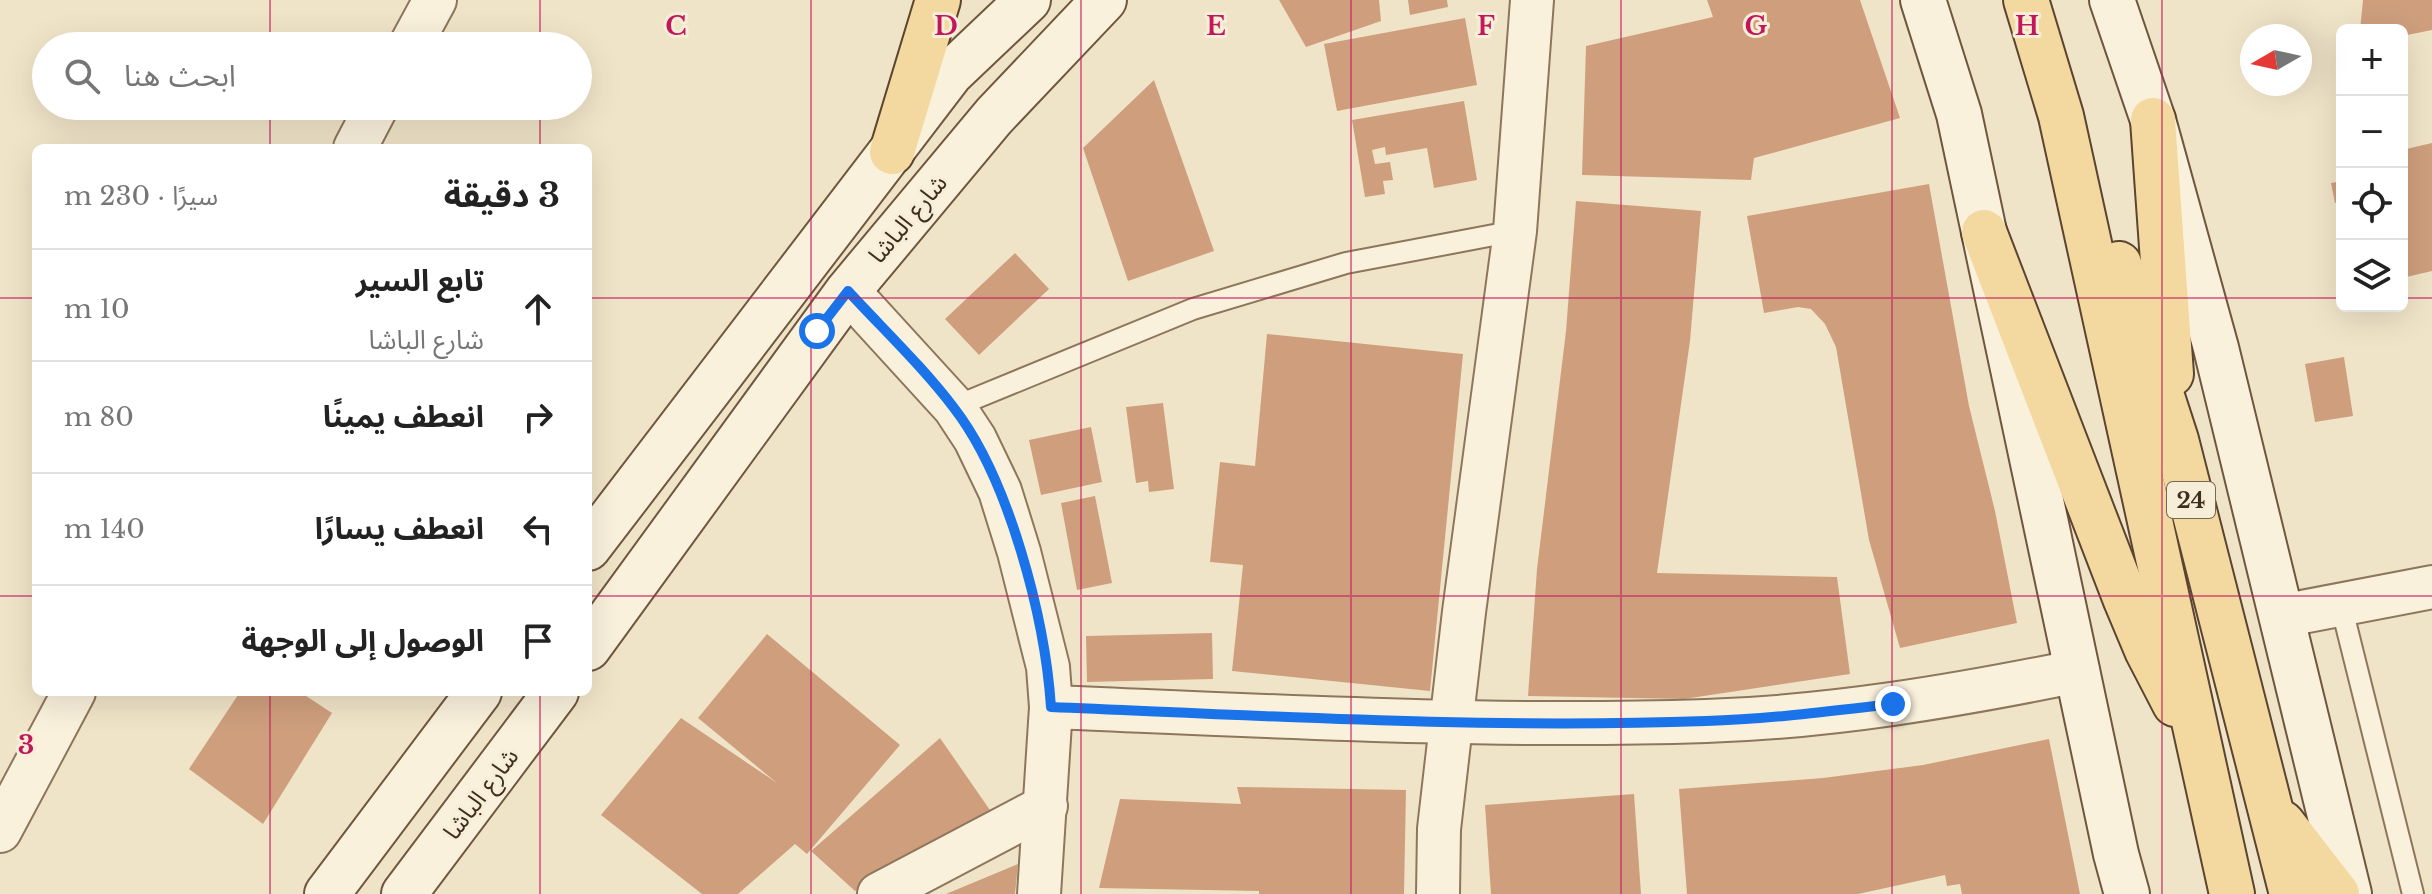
<!DOCTYPE html>
<html lang="ar">
<meta charset="utf-8">
<style>
body{margin:0;font-family:"Libre Baskerville","Noto Sans Arabic",serif;background:#f6f6f6;color:#222;direction:rtl}
.controls{position:absolute;right:24px;top:24px;display:grid;overflow:hidden;border-radius:12px;box-shadow:0 8px 32px #0002}
.controls button{width:72px;height:72px;display:grid;place-items:center;padding:0;border:0;border-bottom:2px solid #e0e0e0;background:#fff;color:#222;font:40px sans-serif}
.compass{position:absolute;left:2240px;top:24px;width:72px;height:72px;border-radius:50%;background:#fff;box-shadow:0 8px 32px #0002;rotate:261deg}
.stop{position:absolute;width:24px;height:24px;margin:-18px;border:6px solid #1a73e8;border-radius:50%;background:#fff}
.stop.end{background:#1a73e8;border-color:#fff;box-shadow:0 2px 8px #0008}
.list{margin:0;padding:0;list-style:none}
h2{display:flex;justify-content:space-between;align-items:center;height:104px;margin:0;padding:0 32px;font-size:34px}
h2 small{font-size:26px;font-weight:400;color:#767676}
.list li{display:grid;grid-template-columns:52px 1fr auto;gap:24px;align-items:center;box-sizing:border-box;height:112px;padding:0 32px;border-top:2px solid #e0e0e0}
.list b{display:block;font-size:30px;white-space:nowrap}
.list p{margin:0;font-size:26px;white-space:nowrap;color:#767676}
.list em{font-size:26px;font-style:normal;color:#767676}
.icon{flex:none;width:44px;height:44px;fill:none;stroke:currentColor;stroke-width:2;stroke-linecap:round;stroke-linejoin:round}
.map{position:relative;flex:none;width:2432px;height:894px;overflow:hidden;direction:ltr}
.search{position:absolute;background:#fff;box-shadow:0 8px 32px #0002;left:32px;top:32px;width:560px;height:88px;display:flex;align-items:center;gap:20px;box-sizing:border-box;padding:0 28px;border-radius:44px;color:#767676;font-size:30px}
.panel{position:absolute;background:#fff;box-shadow:0 8px 32px #0002;left:32px;top:144px;width:560px;height:552px;border-radius:12px;direction:rtl}
.map>svg:first-child{display:block}
.building{fill:#cf9f7d}
.lines{fill:none;stroke-linecap:round;stroke-linejoin:round}
.lane-casing{stroke:#8d765c;stroke-width:24}
.street-casing{stroke:#8d765c;stroke-width:46}
.secondary-casing{stroke:#6f573f;stroke-width:48}
.primary-casing{stroke:#5b4430;stroke-width:48}
.lane{stroke:#faf1dc;stroke-width:20}
.street{stroke:#faf1dc;stroke-width:42}
.secondary{stroke:#faf1dc;stroke-width:44}
.primary{stroke:#f3d9a0;stroke-width:44}
.route{stroke:#1a73e8;stroke-width:10}
.grid{fill:none;stroke:#c2185b;stroke-width:2;stroke-opacity:0.55}
.labels{text-anchor:middle;stroke-width:6;stroke-linejoin:round;paint-order:stroke}
.shield{fill:#f7eed8;stroke:#756857;stroke-width:2}
.shield-label{font-size:22px;font-weight:bold;fill:#3d2e20}
.street-label{font-size:24px;fill:#3d2e20;stroke:#f7eed8}
.grid-label{font-size:26px;text-anchor:middle;font-weight:bold;fill:#c2185b;stroke:#f7eed8;stroke-width:6;stroke-linejoin:round;paint-order:stroke}
</style>
<div class="map">
<svg width="2432" height="894" viewBox="0 0 2432 894">
<rect width="100%" height="100%" fill="#f0e4c8"/>
<g class="building">
<path d="M1279,0H1379L1381,21L1306,47Z"/>
<path d="M1408,0H1447L1448,7L1410,15Z"/>
<path d="M1707,0H1860L1900,118L1754,158L1751,180L1582,175L1586,46L1713,17Z"/>
<path d="M2363,0H2432V30L2402,36V30H2360Z"/>
<path d="M1465,18L1477,85L1337,111L1324,44Z"/>
<path d="M1154,80L1214,251L1128,281L1083,148Z"/>
<path d="M1464,101L1477,180L1434,188L1427,148L1386,155L1385,147L1372,150L1375,164L1390,162L1393,180L1383,181L1385,194L1365,197L1352,120Z"/>
<path d="M2432,143V271L2402,278V150Z"/>
<path d="M2342,181V201L2335,203L2331,183Z"/>
<path d="M1929,184L1969,406L1995,511L2017,623L1900,648L1869,540L1836,347L1825,324L1811,309L1798,307L1764,313L1747,216Z"/>
<path d="M1576,201L1701,211L1690,341L1657,573L1837,577L1850,674L1684,699L1528,696L1537,569L1566,331Z"/>
<path d="M1015,253L1049,289L979,355L945,319Z"/>
<path d="M1267,334L1463,354L1430,691L1232,671L1243,565L1210,562L1220,462L1255,466Z"/>
<path d="M2344,357L2353,416L2315,422L2305,364Z"/>
<path d="M1163,403L1174,489L1149,492L1148,481L1136,483L1126,407Z"/>
<path d="M1091,427L1102,482L1041,495L1029,440Z"/>
<path d="M1095,496L1112,583L1077,590L1061,503Z"/>
<path d="M1212,633L1213,679L1087,682L1086,636Z"/>
<path d="M767,634L900,745L807,854L795,844L738,894H702L601,815L681,718L777,783L698,718Z"/>
<path d="M240,692H300L332,713L263,824L189,769Z"/>
<path d="M940,738L992,813L855,891L811,851Z"/>
<path d="M2049,739L2080,894H1962L1960,884L1947,886L1945,875L1858,894H1687L1679,789L1823,778L1923,765Z"/>
<path d="M1237,787L1406,790L1404,894H1259V891L1099,888L1120,799L1241,804Z"/>
<path d="M1634,794L1641,894H1491L1485,805Z"/>
<path d="M1018,864L1015,894H946Z"/>
</g>
<g class="lines">
<defs>
<g id="lane">
<path d="M954,407L1193,309L1346,263L1515,231"/>
<path d="M2341,605L2413,894"/>
</g>
<g id="street">
<path d="M410,46L435,0"/>
<path d="M355,148L377,106"/>
<path d="M848,291L954,407L975,439L1000,491L1019,552L1048,667L1051,707L1039,894"/>
<path d="M2281,616L2432,587"/>
<path d="M1051,707C1269,716 1487,728 1706,721C1831,717 1955,696 2078,671"/>
<path d="M0,831L74,692"/>
<path d="M879,894L1046,806"/>
<path d="M1438,894L1439,829L1464,612L1515,231L1532,0"/>
</g>
<g id="secondary">
<path d="M1923,0L1959,114L2116,854L2127,894"/>
<path d="M2112,0L2153,120L2216,348L2349,894"/>
<path d="M588,548L951,73L1028,0"/>
<path d="M588,648L848,291L994,116L1104,0"/>
<path d="M327,894L479,692"/>
<path d="M404,894L556,692"/>
</g>
<g id="primary">
<path d="M2026,0L2061,116L2232,894"/>
<path d="M2153,120L2171,374"/>
<path d="M892,152L938,0"/>
<path d="M1984,232L2126,600L2147,650L2175,704"/>
<path d="M2119,264L2176,440L2292,894"/>
<path d="M2282,823L2337,894"/>
</g>
</defs>
<use href="#lane" class="lane-casing"/>
<use href="#street" class="street-casing"/>
<use href="#secondary" class="secondary-casing"/>
<use href="#primary" class="primary-casing"/>
<use href="#lane" class="lane"/>
<use href="#street" class="street"/>
<use href="#secondary" class="secondary"/>
<use href="#primary" class="primary"/>
</g>
<g class="lines">
<path class="route" d="M817,331L848,291C883,329 923,367 954,408C1009,479 1045,618 1051,707C1269,716 1488,729 1706,721C1769,719 1831,711 1893,704"/>
</g>
<path class="grid" d="M270,0V46M540,0V46M811,0V894M1081,0V894M1351,0V894M1621,0V894M1892,0V894M2162,0V894M270,106V148M540,106V148M0,298H36M588,298H2342M2402,298H2432M0,596H36M588,596H2432M270,692V894M540,692V894"/>
<g class="labels">
<rect class="shield" x="2167" y="482" width="48" height="36" rx="6"/>
<g class="shield-label">
<text x="2191" y="508">24</text>
</g>
<g class="street-label">
<text transform="translate(908 219) rotate(-50)" y="8">شارع الباشا</text>
<text transform="translate(481 794) rotate(-53)" y="8">شارع الباشا</text>
</g>
</g>
<g class="grid-label">
<text x="676" y="35">C</text>
<text x="946" y="35">D</text>
<text x="1216" y="35">E</text>
<text x="1486" y="35">F</text>
<text x="1756" y="35">G</text>
<text x="2027" y="35">H</text>
<text x="26" y="754">3</text>
</g>
</svg>
<div class="controls">
<button>+</button>
<button>−</button>
<button><svg class="icon" aria-label="locate" viewBox="0 0 24 24"><circle cx="12" cy="12" r="6"/><path d="M12 2v4M12 18v4M2 12h4M18 12h4"/></svg></button>
<button><svg class="icon" aria-label="layers" viewBox="0 0 24 24"><path d="M12 4l9 5-9 5-9-5zM3 14l9 5 9-5"/></svg></button>
</div>
<svg class="compass" viewBox="-18 -18 36 36"><path d="M0-13l5 13h-10z" fill="#e53935"/><path d="M0 13l5-13h-10z" fill="#767676"/></svg>
<div class="stop" style="left:817px;top:331px"></div>
<div class="stop end" style="left:1893px;top:704px"></div>
<div class="search"><svg class="icon" aria-label="search" viewBox="0 0 24 24"><circle cx="10" cy="10" r="6"/><path d="M15 15l6 6"/></svg>ابحث هنا</div>
<section class="panel">
<h2>3 دقيقة<small>سيرًا · 230 m</small></h2>
<ul class="list">
<li><svg class="icon" aria-label="ahead" viewBox="0 0 24 24"><path d="M12 20V5M6 11l6-6 6 6"/></svg><div><b>تابع السير</b><p>شارع الباشا</p></div><em>10 m</em></li>
<li><svg class="icon" aria-label="right" viewBox="0 0 24 24"><path d="M7 20v-9h11M14 6l5 5-5 5"/></svg><div><b>انعطف يمينًا</b></div><em>80 m</em></li>
<li><svg class="icon" aria-label="left" viewBox="0 0 24 24"><path d="M17 20v-9H6M10 6l-5 5 5 5"/></svg><div><b>انعطف يسارًا</b></div><em>140 m</em></li>
<li><svg class="icon" aria-label="arrive" viewBox="0 0 24 24"><path d="M6 21V4h12l-3 4 3 4H6"/></svg><div><b>الوصول إلى الوجهة</b></div></li>
</ul>
</section>
</div>
